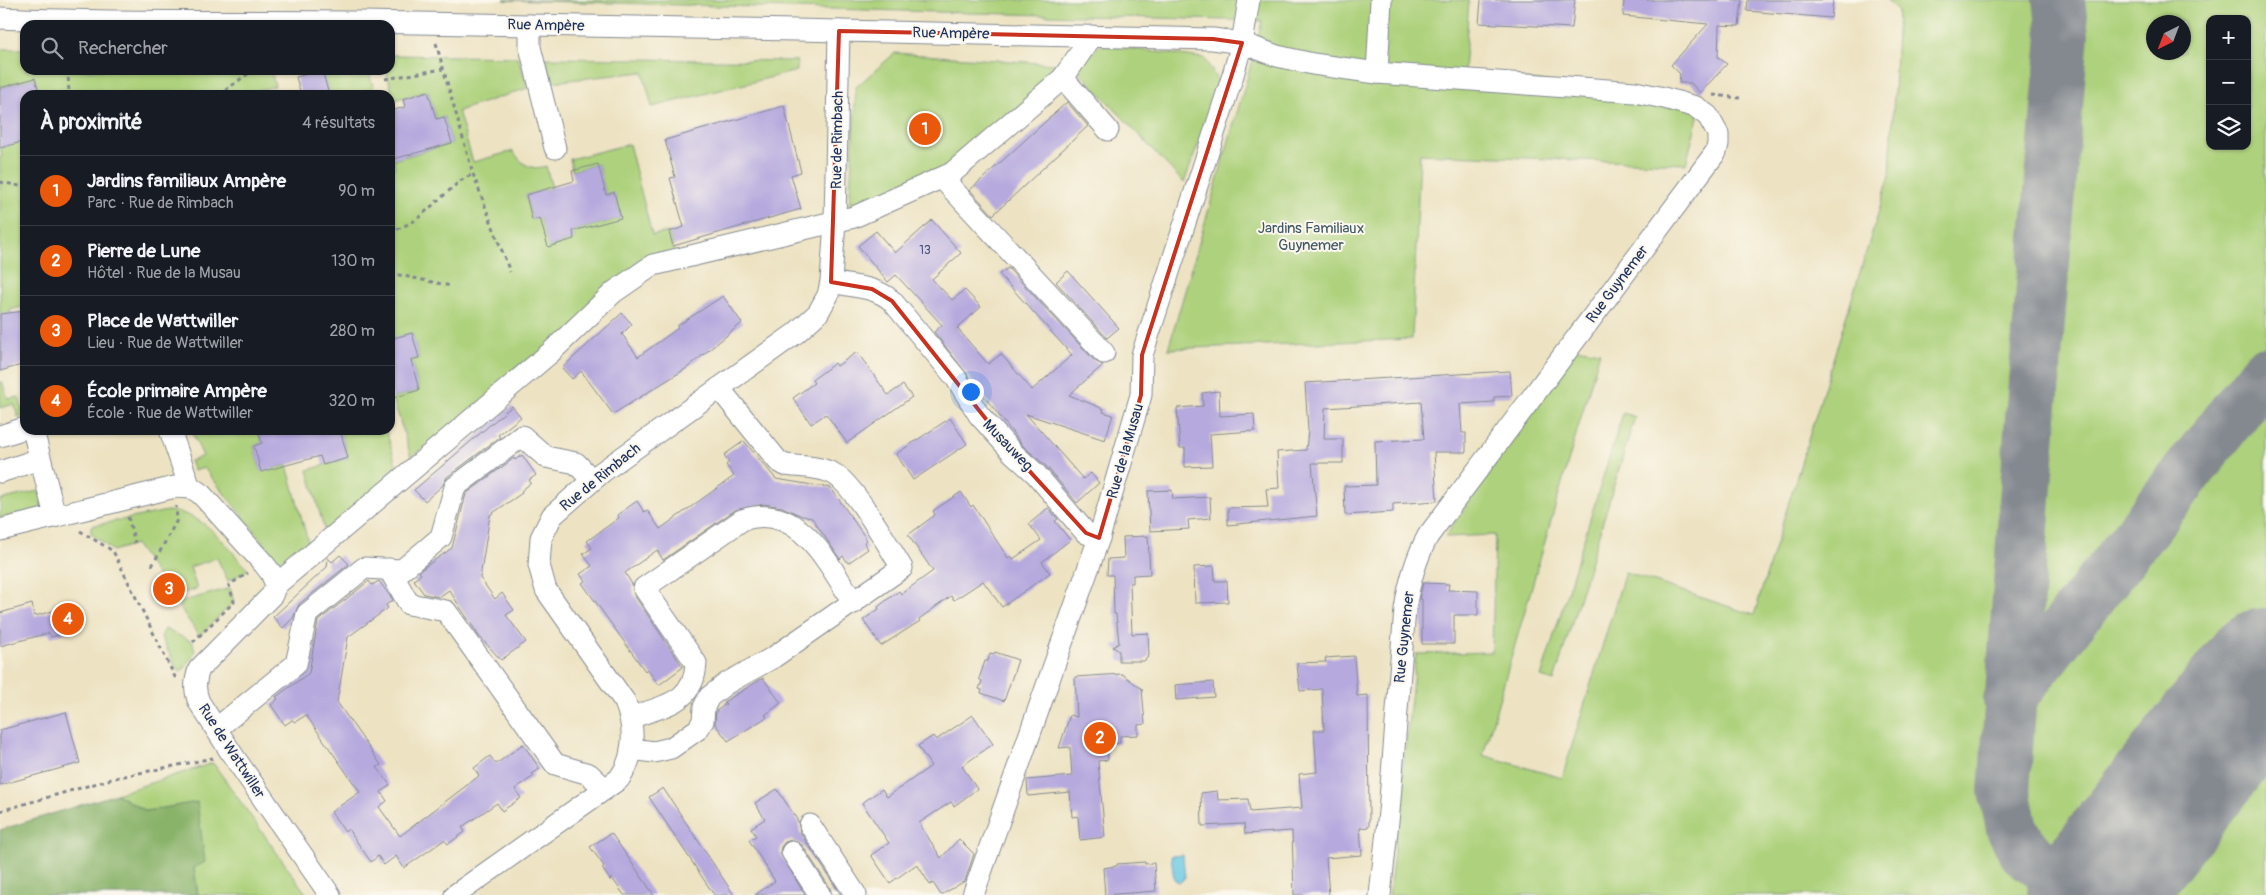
<!DOCTYPE html>
<html lang="fr">
<meta charset="utf-8">
<style>
body{margin:0;font-family:Pangolin,sans-serif;background:#242831;color:#f1f3f6}
.controls{position:absolute;right:15px;top:15px;display:grid;overflow:hidden;border-radius:10px;box-shadow:0 1px 4px #0004}
.controls button{width:45px;height:45px;display:grid;place-items:center;padding:0;border:0;border-bottom:1px solid #363941;background:#171b24;color:#f1f3f6;font:25px sans-serif}
.compass{position:absolute;left:2146px;top:15px;width:45px;height:45px;border-radius:50%;background:#171b24;box-shadow:0 1px 4px #0004;rotate:222deg}
.you{position:absolute;left:970px;top:391px;width:18px;height:18px;margin:-12px;border:4px solid #fff;border-radius:50%;background:#1a73e8;box-shadow:0 0 0 8px #1a73e833}
.badge{display:grid;place-items:center;width:32px;height:32px;border-radius:50%;background:#ea580c;color:#fff;font-size:16px;font-weight:700}
.pin{position:absolute;translate:-50% -50%;border:2px solid #fff;box-shadow:0 1px 5px #0006}
.list{margin:0;padding:0;list-style:none}
h2{display:flex;justify-content:space-between;align-items:center;height:65px;margin:0;padding:0 20px;font-size:21px}
h2 small{font-size:16px;font-weight:400;color:#9ea1a6}
.list li{display:grid;grid-template-columns:32px 1fr auto;gap:15px;align-items:center;box-sizing:border-box;height:70px;padding:0 20px;border-top:1px solid #363941}
.list b{display:block;font-size:19px;white-space:nowrap}
.list p{margin:0;font-size:16px;white-space:nowrap;color:#9ea1a6}
.list em{font-size:16px;font-style:normal;color:#9ea1a6}
.icon{flex:none;width:28px;height:28px;fill:none;stroke:currentColor;stroke-width:2;stroke-linecap:round;stroke-linejoin:round}
.map{position:relative;flex:none;width:2266px;height:895px;overflow:hidden}
.search{position:absolute;background:#171b24;box-shadow:0 1px 4px #0004;left:20px;top:20px;width:375px;height:55px;display:flex;align-items:center;gap:12px;box-sizing:border-box;padding:0 18px;border-radius:15px;color:#9ea1a6;font-size:19px}
.panel{position:absolute;background:#171b24;box-shadow:0 1px 4px #0004;left:20px;top:90px;width:375px;height:345px;border-radius:15px}
.map>svg:first-child{display:block}
.green{fill:#add17b;stroke:#64806c;fill-rule:evenodd}
.forest{fill:#8ab36b;stroke:#527164}
.water{fill:#64c7e2;stroke:#407ba0}
.lines{fill:none;stroke-linecap:round;stroke-linejoin:round}
.taxiway{stroke:#848990;stroke-width:52}
.runway{stroke:#848990;stroke-width:130}
.building{fill:#b6a9de}
.minor-casing{stroke:#848990;stroke-width:23}
.path{stroke:#848990;stroke-width:3;stroke-dasharray:4 4;stroke-linecap:butt}
.minor{stroke:#fff;stroke-width:21}
.marked{fill:none;stroke:#c8321e;stroke-width:4;stroke-linejoin:round}
.labels{text-anchor:middle;stroke-width:4;stroke-linejoin:round;paint-order:stroke}
.number-label{font-size:12px;fill:#424e7e}
.street-label{font-size:15px;fill:#1b2f5e;stroke:#fbf7ec}
.park-label{font-size:15px;fill:#405865;stroke:#fbf7ec}
</style>
<div class="map">
<svg width="2266" height="895" viewBox="0 0 2266 895">
<rect width="100%" height="100%" fill="#fbf7ec"/>
<filter id="ink" filterUnits="userSpaceOnUse"><feTurbulence type="fractalNoise" baseFrequency=".02" numOctaves="2"/><feDisplacementMap in="SourceGraphic" scale="10" xChannelSelector="R" yChannelSelector="G"/><feConvolveMatrix kernelMatrix="1 2 1 2 8 2 1 2 1" color-interpolation-filters="sRGB"/></filter>
<filter id="wash" filterUnits="userSpaceOnUse"><feTurbulence type="fractalNoise" baseFrequency=".0096" numOctaves="4" result="noise"/><feDisplacementMap in="SourceGraphic" scale="20" xChannelSelector="R" yChannelSelector="G"/><feGaussianBlur stdDeviation="1.12" result="paint"/><feColorMatrix in="noise" values="0 0 0 0 0 0 0 0 0 0 0 0 0 0 0 0 0 1.4 0 .05"/><feComposite in="paint" operator="in"/></filter>
<g filter="url(#wash)">
<rect width="100%" height="100%" fill="#ede3c3"/>
<g class="green">
<path d="M504,0H1469L1464,72L1702,101L1686,164L1420,154L1412,339L1168,349L1248,75L1262,21Z"/>
<path d="M1887,0H2266V895H1389L1416,654L1492,652L1495,535L1445,537L1530,412L1557,345L1600,352L1483,755L1562,778L1625,572L1754,615L1890,175L1898,11ZM2210,19H2247V146H2210ZM2154,22H2184V52H2154Z"/>
<path d="M1101,45L1204,58L1220,84L1184,183L1075,67Z"/>
<path d="M0,49H25V70H271L275,86L243,95H40L35,78L0,88Z"/>
<path d="M895,53L1067,65L947,171L849,211L856,87Z"/>
<path d="M390,55L518,57L528,88L458,111L473,162L513,151C522,164 530,171 546,166L552,188L526,195L532,220L540,218L549,247L574,239L573,231L621,218L614,193L606,195L598,164L572,171L570,159L629,144L652,235L669,232L675,254L411,457L393,398L419,390L411,360L419,358L412,333L390,339V169L395,167L393,160L452,143L444,117L436,119L428,91L394,100L386,70H390Z"/>
<path d="M546,58L797,61V71L652,107L643,72L551,82Z"/>
<path d="M322,70H368L376,95H329Z"/>
<path d="M25,141V306L10,310L12,318L0,321V157L2,156L0,148Z"/>
<path d="M2,381L8,399L19,397L24,417H18L14,404L0,408V382Z"/>
<path d="M1623,413L1635,417L1554,681L1541,677Z"/>
<path d="M191,430H258L262,443L254,446L261,471L287,465L309,545L284,568L204,468L194,471L190,461L203,456Z"/>
<path d="M340,430H386L398,471L325,532L308,470L348,458Z"/>
<path d="M38,491L49,507L0,518V500Z"/>
<path d="M167,511C204,512 225,544 248,570L228,581L217,558L190,567L197,589L172,596L135,544L113,551L91,533V526Z"/>
<path d="M230,588L234,602L199,636L177,603Z"/>
<path d="M165,629L193,642L195,653L182,671H178L161,637Z"/>
<path d="M213,763L307,895H198L194,868L146,811L116,794Z"/>
</g>
<path class="forest" d="M116,794L146,811L197,802L205,862L194,868L198,895H0V830Z"/>
<path class="water" d="M1183,855L1185,878L1179,883L1174,879L1171,856Z"/>
<g class="lines">
<g class="taxiway">
<path d="M2059,0L2063,35L2031,417L2004,791L2012,828L2024,851L2082,895"/>
<path d="M2009,700L2266,372"/>
</g>
<path class="runway" d="M2092,895L2266,673"/>
</g>
<g id="blocks">
<g class="building">
<path d="M1481,0H1575L1572,28L1479,23Z"/>
<path d="M1624,0H1742L1739,26L1719,25L1718,57L1727,64L1700,93L1691,83H1679L1680,74L1671,65L1708,24L1623,16Z"/>
<path d="M1748,0H1833L1831,18L1747,11Z"/>
<path d="M322,70L329,95H301L296,77Z"/>
<path d="M35,78L40,95H25V141L0,148V88Z"/>
<path d="M428,91L436,119L444,117L452,143L390,160V111L405,107L403,99Z"/>
<path d="M1067,102L1088,126L993,215L970,190Z"/>
<path d="M784,106L801,172L791,175L801,209L673,246L669,232L684,227L670,178L675,177L665,140Z"/>
<path d="M598,164L606,195L614,192L621,218L573,231L574,239L548,247L540,218L532,220L526,195L574,181L572,171Z"/>
<path d="M932,220L961,253L932,279L952,300L965,290L981,307L957,328L988,364L1001,354L1032,390L1072,355L999,274L1008,268L1095,361L1103,365L1069,395L1104,409L1103,412L1113,415L1105,440L1026,414L1083,479L1091,473L1099,483L1077,503L1046,466L1023,446L934,332L942,325L896,275L888,282L858,246L876,231L895,253Z"/>
<path d="M1068,271L1119,328L1107,338L1056,282Z"/>
<path d="M723,296L742,323L687,368L613,414L581,371L572,379L562,368L622,313L632,324L622,334L638,357L678,328L677,326Z"/>
<path d="M25,311V364L0,371V314Z"/>
<path d="M412,333L419,358L411,360L419,390L393,398L390,388V339Z"/>
<path d="M857,352L888,395L903,385L912,397L847,443L826,414L811,424L793,398L814,383L812,380L835,363L837,366Z"/>
<path d="M1510,371L1512,396L1494,397V402L1460,404L1462,433H1466V452H1434L1437,501L1393,504V512L1345,515L1344,486L1376,485L1375,441L1424,439L1421,402L1325,408L1324,439H1343V463H1312L1317,516L1228,525V508L1268,507L1266,489L1279,488L1277,452L1306,450L1308,430L1305,383Z"/>
<path d="M1219,391L1220,416L1254,414L1255,431L1210,434L1212,466L1185,467V448H1180L1177,408L1203,406L1202,393Z"/>
<path d="M512,406L521,417L498,435L500,437L447,477L442,486L425,501L414,490Z"/>
<path d="M950,418L967,444L913,480L896,454Z"/>
<path d="M258,430H340L348,458L323,465L320,456L261,472L254,446L262,443Z"/>
<path d="M744,441L776,479L831,488L867,540L864,542L868,549L848,563L843,556L840,559L812,518L802,516L782,507L764,504L735,510L663,560L657,550L625,573L632,584L634,595L683,667L659,685L647,669L645,671L582,583L585,581L580,574L592,566L583,554L592,548L587,541L619,518L617,515L637,501L644,512L647,510L660,529L734,476L726,465L729,462L724,455Z"/>
<path d="M522,455L536,475L529,480L531,483L521,491L522,493L490,515L480,578L495,599L502,593L514,610L506,615L526,642L501,660L479,636L449,590L439,597L424,594L414,580L421,574L419,572L422,569L452,548L466,494L514,458L515,460Z"/>
<path d="M1172,490L1173,499L1210,497L1211,518L1188,520L1189,529L1150,531L1148,491Z"/>
<path d="M961,492L971,507L973,505L1008,558L1011,556L1013,559L1041,540L1029,524L1048,508L1058,519L1055,521L1070,540L1042,562L1050,573L1002,607L983,581L954,600L951,596L919,619L920,621L881,646L863,620L879,609L878,607L888,599L899,591L901,594L933,571L908,535L935,515L933,511Z"/>
<path d="M1148,536L1150,574L1133,575V583H1130L1132,634L1148,633L1149,656L1144,661H1119V651L1113,647L1119,643L1116,614H1114L1113,575H1107L1108,559L1124,558L1123,537Z"/>
<path d="M340,555L349,564L299,604L293,618L283,628L273,617L327,567L328,558L332,562Z"/>
<path d="M1214,566L1215,581H1227L1228,602L1195,603L1194,567Z"/>
<path d="M369,581L372,585L379,581L393,600L386,605L388,608L348,637L337,702L381,765L377,767L390,785L381,792L387,801L379,807L400,836L479,776L474,768L490,756L496,764L523,744L540,769L532,774L534,776L515,789L521,798L502,811L497,803L462,827L465,832L448,844L444,840L404,868L396,856L384,865L378,856L371,862L348,829L345,832L331,812L360,792L306,715L295,722L292,720L285,725L271,705L278,699L276,697L309,673L318,621Z"/>
<path d="M1423,583L1449,584L1448,590L1478,591V615H1454V644H1422V599H1419Z"/>
<path d="M32,604L35,616L63,608L70,632L51,637L49,633L0,646V613Z"/>
<path d="M995,652L1018,660L1004,701L981,693L982,690L979,689L982,681L979,679L985,661H988L990,653L994,654Z"/>
<path d="M1354,656L1357,696L1368,695L1369,827L1360,828L1362,855L1326,858L1329,895H1294L1292,831L1245,834L1244,824L1202,826L1201,793L1217,791L1218,800L1248,799L1250,812L1302,808L1299,774L1317,772L1314,730H1324L1322,689L1300,691L1297,663L1326,662L1325,658Z"/>
<path d="M1122,674L1142,689L1145,724L1138,725V735L1120,736V743L1107,744L1108,760L1098,761L1105,837L1080,840L1078,816L1072,817L1070,792L1028,796L1027,780L1072,776L1070,747L1059,748L1070,715L1077,717L1075,677Z"/>
<path d="M763,678L781,703L765,715L767,717L728,741L715,724L716,711L726,704L724,702Z"/>
<path d="M1213,682L1214,697L1176,700L1175,685Z"/>
<path d="M66,712L80,763L0,785V730Z"/>
<path d="M973,715L993,744L962,766L977,789L954,806L951,802L919,823L941,858L959,839L974,854L965,881L941,895L933,883L930,885L917,864L890,883L871,855L889,843L862,803L882,789L887,797L931,766L918,746L933,736L936,740Z"/>
<path d="M663,788L734,895H714L649,797Z"/>
<path d="M777,789L798,821L800,832L841,895H832L830,888L802,845L792,840L785,842L781,847L780,853L805,895H755L775,881L749,840L756,836L751,828L765,819L755,803Z"/>
<path d="M611,833L643,879L654,895H624L612,878L610,880L602,868L604,866L590,847Z"/>
<path d="M1145,862V864L1154,863L1156,891L1105,895L1103,868L1117,866V864Z"/>
</g>
</g>
</g>
<g filter="url(#ink)">
<use href="#blocks" fill-opacity="0" stroke="#848990" stroke-width="1"/>
<g class="lines">
<defs>
<g id="minor">
<path d="M0,18C120,24 240,20 360,22C644,27 929,32 1213,39L1242,43L1277,56L1313,64L1377,73L1635,92L1664,98L1696,107L1708,116L1718,134V144L1716,152L1428,536C1415,560 1409,583 1405,609L1389,812L1380,895"/>
<path d="M530,25V47L555,148"/>
<path d="M1377,73L1381,0"/>
<path d="M1063,78L1108,130"/>
<path d="M942,178L1104,353"/>
<path d="M831,282C853,287 875,286 892,301L956,378L979,415L1013,453L1036,474L1086,533L1099,538"/>
<path d="M33,430L55,516"/>
<path d="M170,430L190,488"/>
<path d="M0,436L25,428"/>
<path d="M0,472L40,459"/>
<path d="M0,530L175,487L192,488L201,494L264,564L271,573L276,585L272,595L199,669C195,681 194,690 199,702L232,754L330,895"/>
<path d="M389,569L409,604L446,611L555,764L589,774L605,789"/>
<path d="M276,585L550,353L614,292L653,265L854,217L952,173L1063,78L1092,36"/>
<path d="M631,718C663,705 694,704 696,663L644,588L742,520C800,501 827,563 854,603"/>
<path d="M216,729L296,664L307,614L364,568L402,570L441,537L455,487L522,436L546,457L576,463L592,480"/>
<path d="M631,749L654,752L671,748L698,729L703,721L704,707L709,697L727,683L774,657L902,568C889,547 854,485 834,474C821,466 799,467 785,465L778,461L719,388"/>
<path d="M810,825L856,895"/>
<path d="M792,852L820,895"/>
<path d="M455,895L619,779C636,756 635,727 625,702L546,590L539,565L541,538L552,516L602,472L796,333L818,313L828,295L831,282L835,220L839,31"/>
<path d="M973,895L1099,538L1141,395L1142,355L1233,75L1242,43L1249,0"/>
</g>
</defs>
<use href="#minor" class="minor-casing"/>
<g class="path">
<path d="M436,43L473,174L510,272"/>
<path d="M68,70L69,95"/>
<path d="M385,79L443,69"/>
<path d="M219,95L253,70"/>
<path d="M1713,95L1740,98"/>
<path d="M0,182L25,187"/>
<path d="M390,233L416,220L460,181L473,174"/>
<path d="M390,273L451,286"/>
<path d="M128,517L135,543"/>
<path d="M80,531L113,551L175,677H177"/>
<path d="M152,566L177,520L176,506"/>
<path d="M193,642L234,602L229,585L248,573"/>
<path d="M0,811L115,778L213,758"/>
</g>
<use href="#minor" class="minor"/>
</g>
</g>
<path class="marked" d="M839,31L1213,39L1242,43L1142,355L1141,395L1099,538L1086,533L1013,453L892,301L872,289L831,282Z"/>
<g class="labels">
<g class="number-label">
<text x="925" y="254">13</text>
</g>
<g class="street-label">
<text transform="translate(546 25) rotate(1)" y="5">Rue Ampère</text>
<text transform="translate(951 33) rotate(1)" y="5">Rue Ampère</text>
<text transform="translate(837 140) rotate(-89)" y="5">Rue de Rimbach</text>
<text transform="translate(1617 284) rotate(-53)" y="5">Rue Guynemer</text>
<text transform="translate(1008 445) rotate(46)" y="5">Musauweg</text>
<text transform="translate(1125 451) rotate(-74)" y="5">Rue de la Musau</text>
<text transform="translate(600 477) rotate(-39)" y="5">Rue de Rimbach</text>
<text transform="translate(1404 637) rotate(-84)" y="5">Rue Guynemer</text>
<text transform="translate(232 751) rotate(57)" y="5">Rue de Wattwiller</text>
</g>
<g class="park-label">
<text x="1311" y="233">Jardins Familiaux<tspan x="1311" dy="17">Guynemer</tspan></text>
</g>
</g>
</svg>
<div class="controls">
<button>+</button>
<button>−</button>
<button><svg class="icon" aria-label="layers" viewBox="0 0 24 24"><path d="M12 4l9 5-9 5-9-5zM3 14l9 5 9-5"/></svg></button>
</div>
<svg class="compass" viewBox="-18 -18 36 36"><path d="M0-13l5 13h-10z" fill="#e53935"/><path d="M0 13l5-13h-10z" fill="#9ea1a6"/></svg>
<div class="you"></div>
<div class="pin badge" style="left:925px;top:129px">1</div>
<div class="pin badge" style="left:1100px;top:738px">2</div>
<div class="pin badge" style="left:169px;top:589px">3</div>
<div class="pin badge" style="left:68px;top:619px">4</div>
<div class="search"><svg class="icon" aria-label="search" viewBox="0 0 24 24"><circle cx="10" cy="10" r="6"/><path d="M15 15l6 6"/></svg>Rechercher</div>
<section class="panel">
<h2>À proximité<small>4 résultats</small></h2>
<ul class="list">
<li><span class="badge">1</span><div><b>Jardins familiaux Ampère</b><p>Parc · Rue de Rimbach</p></div><em>90 m</em></li>
<li><span class="badge">2</span><div><b>Pierre de Lune</b><p>Hôtel · Rue de la Musau</p></div><em>130 m</em></li>
<li><span class="badge">3</span><div><b>Place de Wattwiller</b><p>Lieu · Rue de Wattwiller</p></div><em>280 m</em></li>
<li><span class="badge">4</span><div><b>École primaire Ampère</b><p>École · Rue de Wattwiller</p></div><em>320 m</em></li>
</ul>
</section>
</div>
